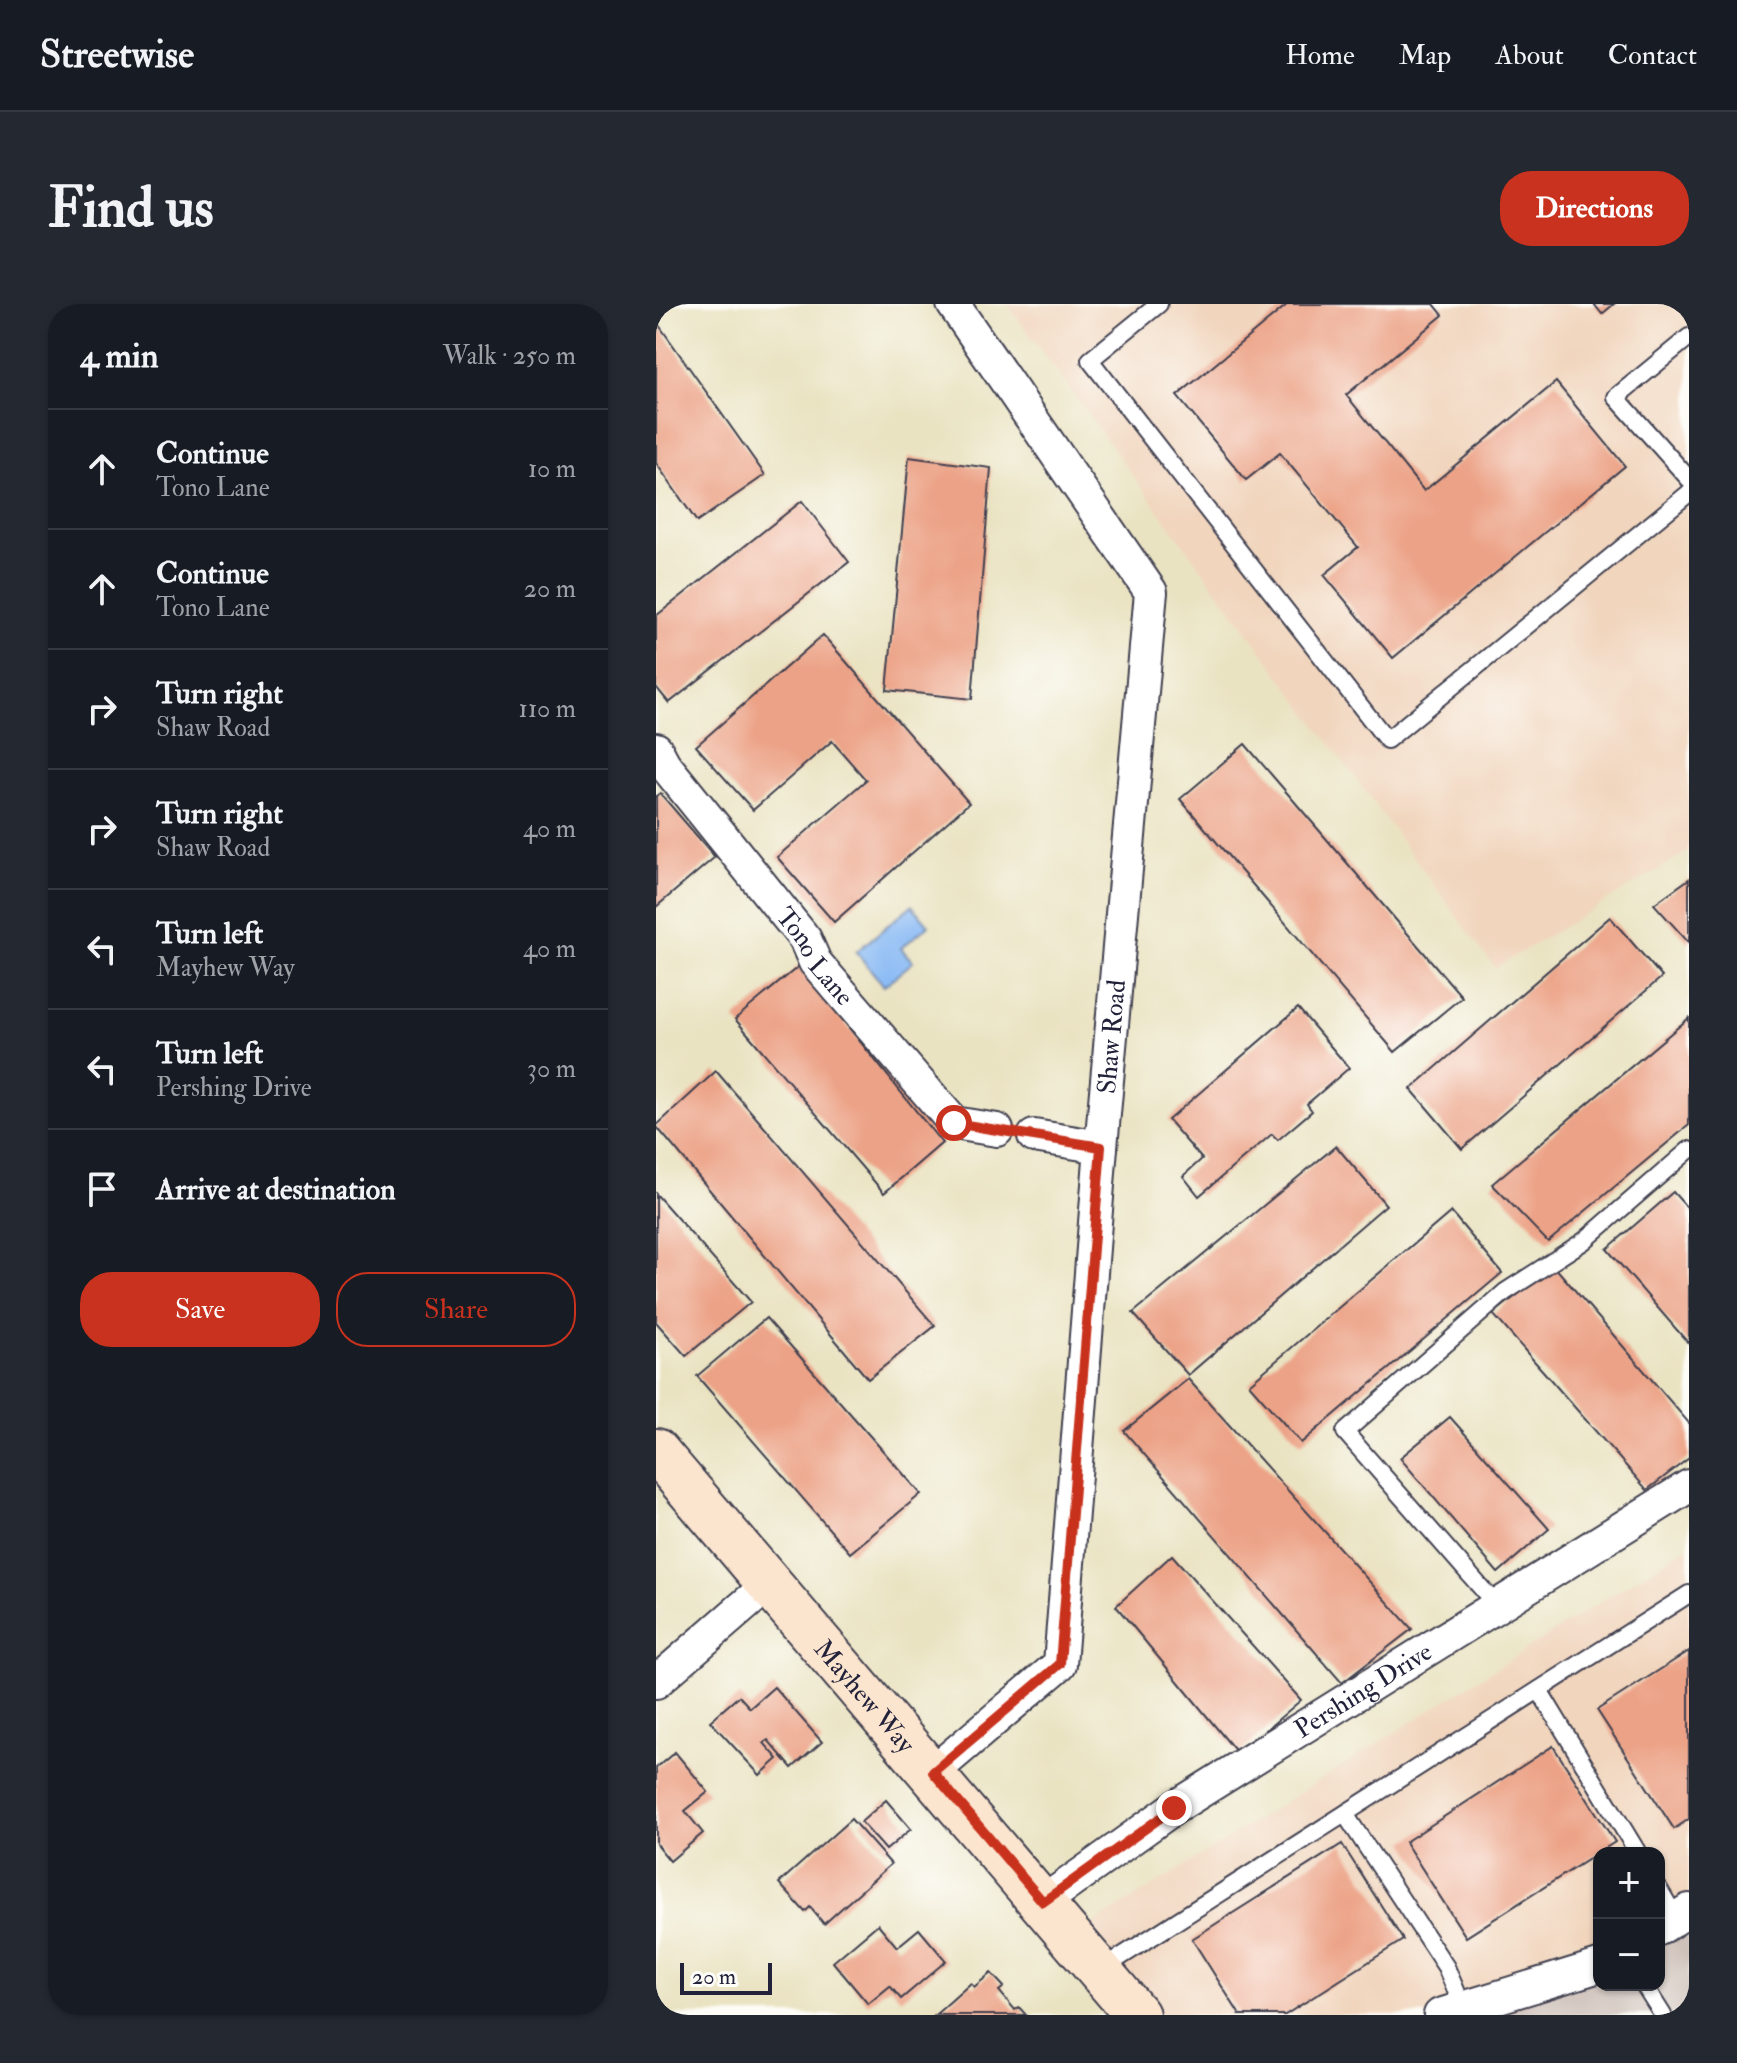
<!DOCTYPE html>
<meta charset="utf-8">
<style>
body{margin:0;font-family:"IM FELL Double Pica",serif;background:#242831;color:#f1f3f6}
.controls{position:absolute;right:24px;bottom:24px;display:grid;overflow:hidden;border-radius:16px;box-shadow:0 2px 6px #0004}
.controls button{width:72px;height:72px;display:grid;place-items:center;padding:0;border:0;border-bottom:2px solid #363941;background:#171b24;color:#f1f3f6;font:40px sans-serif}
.scale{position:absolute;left:24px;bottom:20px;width:92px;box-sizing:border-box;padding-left:8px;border:4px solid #22223b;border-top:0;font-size:22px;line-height:28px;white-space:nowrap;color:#22223b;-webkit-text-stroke:6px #fdfcf7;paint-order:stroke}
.stop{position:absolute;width:24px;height:24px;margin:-18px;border:6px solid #c8321e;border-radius:50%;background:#fff}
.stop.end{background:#c8321e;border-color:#fff;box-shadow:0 2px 8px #0008}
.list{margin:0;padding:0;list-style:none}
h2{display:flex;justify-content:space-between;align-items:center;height:104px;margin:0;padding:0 32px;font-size:34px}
h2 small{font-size:26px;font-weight:400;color:#9ea1a6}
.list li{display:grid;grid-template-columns:52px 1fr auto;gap:24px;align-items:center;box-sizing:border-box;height:120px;padding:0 32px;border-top:2px solid #363941}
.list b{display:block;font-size:30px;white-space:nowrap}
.list p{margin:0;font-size:26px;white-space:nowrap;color:#9ea1a6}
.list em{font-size:26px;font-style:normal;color:#9ea1a6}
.actions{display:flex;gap:16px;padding:24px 32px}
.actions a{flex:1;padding:18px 0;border:2px solid #c8321e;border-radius:32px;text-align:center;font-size:28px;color:#c8321e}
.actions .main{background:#c8321e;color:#fff}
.icon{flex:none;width:44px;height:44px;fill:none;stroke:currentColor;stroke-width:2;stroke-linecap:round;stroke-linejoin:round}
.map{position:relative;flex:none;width:1033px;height:1711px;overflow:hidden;border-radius:32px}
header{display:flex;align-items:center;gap:48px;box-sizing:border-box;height:112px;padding:0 40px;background:#171b24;border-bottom:2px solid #363941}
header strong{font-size:38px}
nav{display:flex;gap:44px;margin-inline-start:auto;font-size:28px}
.intro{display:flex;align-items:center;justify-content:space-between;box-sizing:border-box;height:192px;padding:0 48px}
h1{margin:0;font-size:56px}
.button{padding:20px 36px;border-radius:32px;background:#c8321e;color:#fff;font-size:28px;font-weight:700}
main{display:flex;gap:48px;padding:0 48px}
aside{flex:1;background:#171b24;border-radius:32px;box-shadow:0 2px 6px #0004}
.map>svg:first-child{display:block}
.built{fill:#f1d5bd}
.industrial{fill:#cec1ba}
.water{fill:#88b9f4;stroke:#556e98;stroke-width:2}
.building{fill:#eca286}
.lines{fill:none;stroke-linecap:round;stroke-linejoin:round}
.lane-casing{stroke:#403f4f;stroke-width:20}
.street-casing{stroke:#403f4f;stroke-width:36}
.secondary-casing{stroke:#403f4f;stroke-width:48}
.lane{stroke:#fff;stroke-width:16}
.street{stroke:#fff;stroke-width:32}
.secondary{stroke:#fce5cf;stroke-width:44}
.route{stroke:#c8321e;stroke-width:10}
.labels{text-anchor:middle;stroke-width:8;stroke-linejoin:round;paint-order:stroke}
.street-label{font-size:26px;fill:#22223b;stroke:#fdfcf7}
</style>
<header>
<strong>Streetwise</strong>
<nav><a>Home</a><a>Map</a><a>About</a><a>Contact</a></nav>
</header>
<div class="intro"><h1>Find us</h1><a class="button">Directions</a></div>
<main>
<aside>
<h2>4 min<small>Walk · 250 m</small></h2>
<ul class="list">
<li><svg class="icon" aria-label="ahead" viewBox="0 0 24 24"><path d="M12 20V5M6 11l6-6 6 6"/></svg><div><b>Continue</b><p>Tono Lane</p></div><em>10 m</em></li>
<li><svg class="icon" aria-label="ahead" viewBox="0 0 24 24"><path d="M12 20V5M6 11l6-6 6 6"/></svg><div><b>Continue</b><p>Tono Lane</p></div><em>20 m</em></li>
<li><svg class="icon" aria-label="right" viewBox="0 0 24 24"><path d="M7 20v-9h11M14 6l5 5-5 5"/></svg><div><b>Turn right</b><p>Shaw Road</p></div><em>110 m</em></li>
<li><svg class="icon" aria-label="right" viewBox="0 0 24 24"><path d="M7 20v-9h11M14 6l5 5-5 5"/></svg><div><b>Turn right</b><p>Shaw Road</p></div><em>40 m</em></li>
<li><svg class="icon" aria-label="left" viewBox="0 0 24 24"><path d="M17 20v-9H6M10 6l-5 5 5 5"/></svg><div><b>Turn left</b><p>Mayhew Way</p></div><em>40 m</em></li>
<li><svg class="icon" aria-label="left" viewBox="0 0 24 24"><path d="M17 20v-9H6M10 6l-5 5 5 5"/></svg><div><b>Turn left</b><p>Pershing Drive</p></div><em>30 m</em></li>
<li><svg class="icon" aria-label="arrive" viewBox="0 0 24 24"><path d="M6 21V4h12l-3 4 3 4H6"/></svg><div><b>Arrive at destination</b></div></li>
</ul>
<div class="actions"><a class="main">Save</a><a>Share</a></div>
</aside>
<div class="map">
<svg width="1033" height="1711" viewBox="0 0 1033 1711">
<rect width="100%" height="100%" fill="#fdfcf7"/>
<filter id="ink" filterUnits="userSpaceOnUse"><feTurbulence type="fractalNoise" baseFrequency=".0125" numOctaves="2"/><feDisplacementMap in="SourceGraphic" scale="16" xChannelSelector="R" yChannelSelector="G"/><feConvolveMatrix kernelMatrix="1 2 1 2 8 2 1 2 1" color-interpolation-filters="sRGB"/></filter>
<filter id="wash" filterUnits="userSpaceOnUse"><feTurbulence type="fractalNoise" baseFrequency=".006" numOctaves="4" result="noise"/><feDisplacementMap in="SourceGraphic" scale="32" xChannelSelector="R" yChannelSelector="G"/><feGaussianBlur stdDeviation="1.8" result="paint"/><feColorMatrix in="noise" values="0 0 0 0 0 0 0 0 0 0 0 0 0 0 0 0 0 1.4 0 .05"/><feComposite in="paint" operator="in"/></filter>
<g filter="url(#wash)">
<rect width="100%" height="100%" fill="#eae3c2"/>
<g class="built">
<path d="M351,0H1033V547L839,664Z"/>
<path d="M1033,1242V1606L1003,1625V1549H943V1662L784,1711H481L415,1634Z"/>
</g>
<path class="industrial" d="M1033,1606V1711H784L943,1662V1681H1003V1625Z"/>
<path class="water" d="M256,601L273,621L245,644L257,658L228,682L200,648Z"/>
<g id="blocks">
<g class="building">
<path d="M632,0H778L787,11L690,91L768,187L900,78L969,162L737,354L668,271L702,243L624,149L590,176L521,92Z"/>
<path d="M938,0H958L946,10Z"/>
<path d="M0,17L109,171L41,218L0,159Z"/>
<path d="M253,153L335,164L316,395L231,386Z"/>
<path d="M146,197L193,258L13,399L0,383V312Z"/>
<path d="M167,331L313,499L178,618L121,553L210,476L176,437L97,506L40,442Z"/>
<path d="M589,440L806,693L739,748L524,495Z"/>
<path d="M4,489L59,553L0,603V492Z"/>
<path d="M1033,575V639L998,600Z"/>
<path d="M954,613L1006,673L806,845L755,785Z"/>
<path d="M143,662L286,839L228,889L79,715Z"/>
<path d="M642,704L693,764L651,800L656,807L622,836L616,830L543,892L527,872L546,855L512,816Z"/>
<path d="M1033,714V821L892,938L836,880Z"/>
<path d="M60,767L279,1022L212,1075L0,822Z"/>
<path d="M680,842L730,901L532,1071L477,1009Z"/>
<path d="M1017,888L1033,906V1040L951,945Z"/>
<path d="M0,890L95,998L30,1052L0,1018Z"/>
<path d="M795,908L846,969L645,1139L593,1080Z"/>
<path d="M898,962L1033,1119V1154L991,1186L837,1010Z"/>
<path d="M110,1014L265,1190L194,1249L41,1072Z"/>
<path d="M532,1075L756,1325L686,1379L468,1127Z"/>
<path d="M794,1113L893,1225L842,1269L744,1154Z"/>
<path d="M516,1251L645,1396L582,1450L460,1302Z"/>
<path d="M1033,1347V1515L1018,1525L941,1406Z"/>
<path d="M118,1383L166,1438L136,1464L112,1436L108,1439L122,1455L104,1471L54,1417L83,1392L94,1404Z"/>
<path d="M897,1442L959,1538L810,1633L749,1538Z"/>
<path d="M19,1448L52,1488L29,1507L47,1529L14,1557L0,1540V1464Z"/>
<path d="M230,1496L255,1525L230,1546L205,1518Z"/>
<path d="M195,1515L235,1560L168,1620L154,1603L149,1608L123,1579Z"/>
<path d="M686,1540L747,1636L629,1711H584L536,1635Z"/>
<path d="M222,1620L241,1643L263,1625L290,1657L245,1695L234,1682L212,1700L177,1658Z"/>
<path d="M335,1669L348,1683L343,1687L359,1706L363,1703L370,1711H279L315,1679L318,1683Z"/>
</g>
</g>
</g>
<g filter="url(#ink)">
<use href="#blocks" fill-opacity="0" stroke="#403f4f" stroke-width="2"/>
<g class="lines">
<defs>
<g id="lane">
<path d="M503,0L434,56L731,436L1033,189"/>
<path d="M1033,33L960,93L1033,175"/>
<path d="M842,1303L689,1128L849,988L928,937L1033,846"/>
<path d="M883,1386L982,1549"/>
<path d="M689,1510L790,1663L807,1703"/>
<path d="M1003,1585L1020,1614"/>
<path d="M444,1666L1033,1290"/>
<path d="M988,1681L1007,1711"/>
</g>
<g id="street">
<path id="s1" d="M0,445L8,460L149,635L159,658L298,819L341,826"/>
<path d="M378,832L445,843"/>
<path d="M0,1378L113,1280"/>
<path id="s2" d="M277,1468L404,1360L445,843L495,288L297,0"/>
<path id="s3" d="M387,1598L518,1504L1033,1182"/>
<path d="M1003,1625L1033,1606"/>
<path d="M784,1711L943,1662"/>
</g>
<g id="secondary">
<path id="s4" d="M0,1147L481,1711"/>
</g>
</defs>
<use href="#lane" class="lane-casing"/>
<use href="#street" class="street-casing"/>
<use href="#secondary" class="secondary-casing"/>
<use href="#lane" class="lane"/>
<use href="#street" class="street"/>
<use href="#secondary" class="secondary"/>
</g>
</g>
<g class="lines" filter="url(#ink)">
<path class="route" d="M298,819L445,843L404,1360L277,1468L387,1598L518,1504"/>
</g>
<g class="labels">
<g class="street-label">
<text dy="9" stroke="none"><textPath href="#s1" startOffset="262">Tono Lane</textPath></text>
<text dy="9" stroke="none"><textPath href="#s2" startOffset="796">Shaw Road</textPath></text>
<text dy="9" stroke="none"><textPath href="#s3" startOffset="384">Pershing Drive</textPath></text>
<text dy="9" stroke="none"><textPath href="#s4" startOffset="322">Mayhew Way</textPath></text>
</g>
</g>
</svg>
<div class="controls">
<button>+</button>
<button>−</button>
</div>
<div class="scale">20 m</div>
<div class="stop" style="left:298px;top:819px"></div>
<div class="stop end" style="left:518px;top:1504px"></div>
</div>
</main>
